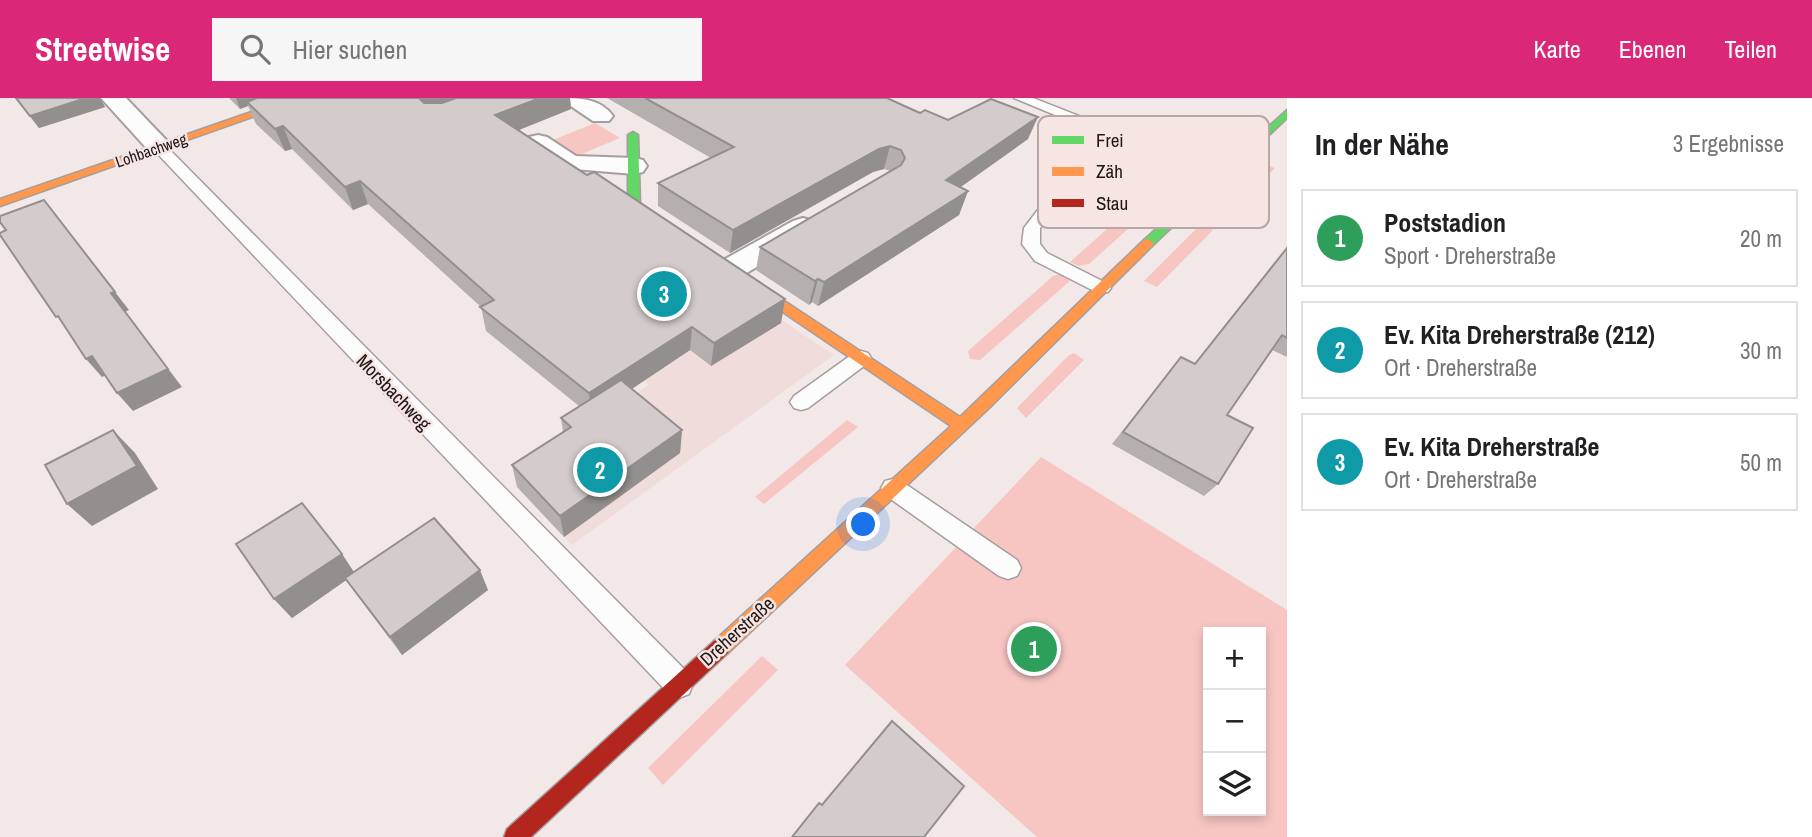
<!DOCTYPE html>
<html lang="de">
<meta charset="utf-8">
<style>
body{margin:0;font-family:"Archivo Narrow",sans-serif;background:#f6f6f6;color:#202124}
.controls{position:absolute;right:21px;bottom:21px;display:grid;overflow:hidden;border-radius:0px;box-shadow:0 4px 10px #0003}
.controls button{width:63px;height:63px;display:grid;place-items:center;padding:0;border:0;border-bottom:2px solid #e0e0e0;background:#fff;color:#202124;font:35px sans-serif}
.you{position:absolute;left:864px;top:427px;width:24px;height:24px;margin:-18px;border:5px solid #fff;border-radius:50%;background:#1a73e8;box-shadow:0 0 0 10px #1a73e833}
.badge{display:grid;place-items:center;width:46px;height:46px;border-radius:50%;background:#db2777;color:#fff;font-size:23px;font-weight:700}
.pin{position:absolute;translate:-50% -50%;border:4px solid #fff;box-shadow:0 2px 7px #0006}
.list{margin:0;padding:0;list-style:none}
h2{display:flex;justify-content:space-between;align-items:center;height:91px;margin:0;padding:0 28px;font-size:30px}
h2 small{font-size:23px;font-weight:400;color:#757577}
.list li{display:grid;grid-template-columns:46px 1fr auto;gap:21px;align-items:center;box-sizing:border-box;height:98px;margin:0 14px 14px;padding:0 14px;border:2px solid #e0e0e0;border-radius:0px}
.list b{display:block;font-size:26px;white-space:nowrap}
.list p{margin:0;font-size:23px;white-space:nowrap;color:#757577}
.list em{font-size:23px;font-style:normal;color:#757577}
.icon{flex:none;width:38px;height:38px;fill:none;stroke:currentColor;stroke-width:2;stroke-linecap:round;stroke-linejoin:round}
.map{position:relative;flex:none;width:1287px;height:739px;overflow:hidden}
header{display:flex;align-items:center;gap:42px;box-sizing:border-box;height:98px;padding:0 35px;background:#db2777;color:#fff}
header strong{font-size:33px}
nav{display:flex;gap:38px;margin-inline-start:auto;font-size:24px}
.search{width:490px;height:63px;background:#f6f6f6;display:flex;align-items:center;gap:18px;box-sizing:border-box;padding:0 24px;border-radius:0px;color:#757577;font-size:26px}
main{display:flex}
aside{flex:1;background:#fff}
.map>svg:first-child{display:block}
.built{fill:#f0dcdb}
.green{fill:#f7c6c3;fill-rule:evenodd}
.lines{fill:none;stroke-linecap:round;stroke-linejoin:round}
.lane-casing{stroke:#a59e9e;stroke-width:3}
.street-casing{stroke:#a59e9e;stroke-width:4}
.fast-casing{stroke:#a59e9e;stroke-width:3}
.slow-casing{stroke:#a59e9e;stroke-width:3}
.jam-casing{stroke:#a59e9e;stroke-width:3}
.lane{fill:#fdfcfc;fill-rule:evenodd}
.street{fill:#fdfcfc;fill-rule:evenodd}
.fast{fill:#63d668;fill-rule:evenodd}
.slow{fill:#ff974d;fill-rule:evenodd}
.jam{fill:#b3261e;fill-rule:evenodd}
.wall{fill:#b6afaf}
.shaded-wall{fill:#948f8f}
.building{fill:#d4cccc;stroke:#948f8f;stroke-width:2}
.labels{text-anchor:middle;stroke-width:5;stroke-linejoin:round;paint-order:stroke}
.far-street-label{font-size:16px;fill:#1e1817;stroke:#f7e5e3}
.street-label{font-size:19px;fill:#1e1817;stroke:#f7e5e3}
.key{fill:#f7e5e3;stroke:#b6a8a6;stroke-width:2}
.key-label{font-size:19px;fill:#1e1817}
</style>
<header>
<strong>Streetwise</strong>
<div class="search"><svg class="icon" aria-label="search" viewBox="0 0 24 24"><circle cx="10" cy="10" r="6"/><path d="M15 15l6 6"/></svg>Hier suchen</div>
<nav><a>Karte</a><a>Ebenen</a><a>Teilen</a></nav>
</header>
<main>
<div class="map">
<svg width="1287" height="739" viewBox="0 0 1287 739">
<rect width="100%" height="100%" fill="#f2e8e8"/>
<path class="built" d="M592,96L834,257L572,447L517,389L574,353L564,343L649,287L481,149Z"/>
<g class="green">
<path d="M595,25L620,40L577,58L553,42Z"/>
<path d="M1264,66L1275,70L1232,115L1217,112Z"/>
<path d="M1179,67L1188,77L1089,166L1079,168L1070,164Z"/>
<path d="M1201,126L1213,132L1157,189L1144,183Z"/>
<path d="M1060,176L1070,183L980,262L970,261L968,253L1053,178Z"/>
<path d="M1074,255L1084,262L1026,320L1017,310L1069,257Z"/>
<path d="M847,322L858,329L764,406L755,399Z"/>
<path d="M1041,359L1287,512V739H1037L845,567ZM1208,534H1261V713H1208Z"/>
<path d="M762,558L778,572L663,687L648,670Z"/>
</g>
<g class="lines">
<defs>
<g id="lane">
<path d="M1014,0H1033L1224,75L1226,78L1218,83L1212,81L1132,49L1059,106L1040,130V146L1047,155L1108,186L1111,190L1108,194H1096L1035,163L1022,146L1024,130L1047,100L1120,44Z"/>
<path d="M159,45L164,46L689,576L693,586L689,596L679,600L669,596L154,52L152,49L154,46Z"/>
<path d="M861,253L868,255L871,260L868,265L808,310L801,312L794,310L790,304L794,298L854,255Z"/>
<path d="M893,381L901,383L1017,462L1021,470L1017,478L1008,481L999,478L885,397L881,390L885,383Z"/>
</g>
<g id="street">
<path d="M101,0H126L168,44L172,49L168,54L159,57L150,54Z"/>
<path d="M559,0C579,0 600,0 613,18L609,23H593Z"/>
<path d="M538,37L547,39L576,58L634,60L643,62L647,68L643,74L634,76L561,70L526,44L529,39Z"/>
<path d="M803,120L813,123L817,129L813,135L740,179L729,182L718,179L714,172L718,165L793,123Z"/>
</g>
<g id="fast">
<path d="M1287,12V20L1152,148H1144V142Z"/>
<path d="M633,34L638,37L640,107L675,131V135H667L628,108V37Z"/>
</g>
<g id="slow">
<path d="M292,0H306L0,108V101Z"/>
<path d="M1148,141L1154,145L1152,148L987,312L728,555L721,558L714,555L712,549L714,543L951,328L737,183V177H745L960,319L1144,142Z"/>
</g>
<path id="jam" d="M721,540L728,543L730,549L728,555L531,739H504L507,731L714,543Z"/>
</defs>
<use href="#lane" class="lane-casing"/>
<use href="#street" class="street-casing"/>
<use href="#fast" class="fast-casing"/>
<use href="#slow" class="slow-casing"/>
<use href="#jam" class="jam-casing"/>
<use href="#lane" class="lane"/>
<use href="#street" class="street"/>
<use href="#fast" class="fast"/>
<use href="#slow" class="slow"/>
<use href="#jam" class="jam"/>
</g>
<g class="wall">
<path d="M15,0H100L105,9L39,30Z"/>
<path d="M229,0H570L571,11L518,32L587,77L785,201L781,225L711,268L690,252L632,291L682,332L680,355L564,439L517,389L512,367L563,334L561,320L579,308L486,233L481,209L368,106L353,112L292,51L285,53L256,26L248,8L240,11Z"/>
<path d="M607,0H887L920,15L1028,41L960,89L968,93L959,117L818,208L812,204L809,207L756,172L760,149L890,73L884,71L873,74L730,155L658,108V85L711,60Z"/>
<path d="M1287,149V259L1272,252L1227,317L1218,386L1204,398L1112,346L1181,259L1194,266Z"/>
<path d="M342,456L354,474L488,492L402,557L346,482L292,520L274,501Z"/>
</g>
<g class="shaded-wall">
<path d="M86,0H100L105,9L39,30L30,18Z"/>
<path d="M236,0H271L247,4L248,8L240,11Z"/>
<path d="M419,0H464L429,13Z"/>
<path d="M540,0H570L571,11L499,40L495,17Z"/>
<path d="M1038,19L1028,41L937,106L946,82Z"/>
<path d="M283,28L292,51L285,53L275,31Z"/>
<path d="M890,48L884,71L873,74L730,155L733,132L879,51Z"/>
<path d="M360,83L368,106L353,112L345,89Z"/>
<path d="M968,93L959,117L818,208L824,184Z"/>
<path d="M818,181L812,204L809,207L815,183Z"/>
<path d="M115,194L129,212L125,214L182,289L133,313L117,295L111,195Z"/>
<path d="M785,201L781,225L711,268L714,245Z"/>
<path d="M692,229L690,252L591,318L589,295Z"/>
<path d="M92,258L108,276L102,279L86,261Z"/>
<path d="M113,332L135,355L158,391L92,428L67,406Z"/>
<path d="M682,332L680,355L564,439L560,418Z"/>
<path d="M342,456L355,476L292,520L274,501Z"/>
<path d="M480,472L488,492L402,557L390,539Z"/>
</g>
<g class="building">
<path d="M16,0H86L30,18Z"/>
<path d="M257,0H419L424,5H442L456,0H540L495,17L587,77L594,74L785,201L714,245L692,229L589,295L480,209L494,202L360,83L345,89L283,28L275,31L247,4Z"/>
<path d="M645,0H887L920,15L925,12L948,22L991,1L1038,19L946,82L968,93L824,184L818,181L815,183L760,149L901,67L905,60L901,52L890,48L879,51L733,132L658,85L734,49Z"/>
<path d="M44,102L115,194L111,195L168,271L117,295L92,258L86,261L58,218L56,219L0,137V135L6,132L0,124V118Z"/>
<path d="M1287,150V240L1282,237L1227,317L1253,330L1218,386L1123,334L1181,259L1195,266Z"/>
<path d="M621,282L682,332L560,418L512,367L571,329L561,320Z"/>
<path d="M113,332L137,368L67,406L45,367Z"/>
<path d="M302,405L342,456L274,501L236,446Z"/>
<path d="M434,420L480,472L390,539L345,480Z"/>
<path d="M892,623L964,688L924,739H792L819,705L822,707Z"/>
</g>
<g class="labels">
<g class="far-street-label">
<text transform="translate(151 52) rotate(-19)" y="6">Lohbachweg</text>
</g>
<g class="street-label">
<text transform="translate(394 294) rotate(46)" y="7">Morsbachweg</text>
<text transform="translate(737 533) rotate(-42)" y="7">Dreherstraße</text>
</g>
</g>
<rect x="1038" y="18" width="231" height="112" rx="10" class="key"/>
<rect x="1052" y="38" width="32" height="8" fill="#63d668"/>
<rect x="1052" y="69" width="32" height="9" fill="#ff974d"/>
<rect x="1052" y="101" width="32" height="8" fill="#b3261e"/>
<g class="key-label">
<text x="1096" y="49">Frei</text>
<text x="1096" y="80">Zäh</text>
<text x="1096" y="112">Stau</text>
</g>
</svg>
<div class="controls">
<button>+</button>
<button>−</button>
<button><svg class="icon" aria-label="layers" viewBox="0 0 24 24"><path d="M12 4l9 5-9 5-9-5zM3 14l9 5 9-5"/></svg></button>
</div>
<div class="you"></div>
<div class="pin badge" style="left:1034px;top:551px;background:#2e9e5b">1</div>
<div class="pin badge" style="left:600px;top:372px;background:#0f9aa8">2</div>
<div class="pin badge" style="left:664px;top:196px;background:#0f9aa8">3</div>
</div>
<aside>
<h2>In der Nähe<small>3 Ergebnisse</small></h2>
<ul class="list">
<li><span class="badge" style="background:#2e9e5b">1</span><div><b>Poststadion</b><p>Sport · Dreherstraße</p></div><em>20 m</em></li>
<li><span class="badge" style="background:#0f9aa8">2</span><div><b>Ev. Kita Dreherstraße (212)</b><p>Ort · Dreherstraße</p></div><em>30 m</em></li>
<li><span class="badge" style="background:#0f9aa8">3</span><div><b>Ev. Kita Dreherstraße</b><p>Ort · Dreherstraße</p></div><em>50 m</em></li>
</ul>
</aside>
</main>
